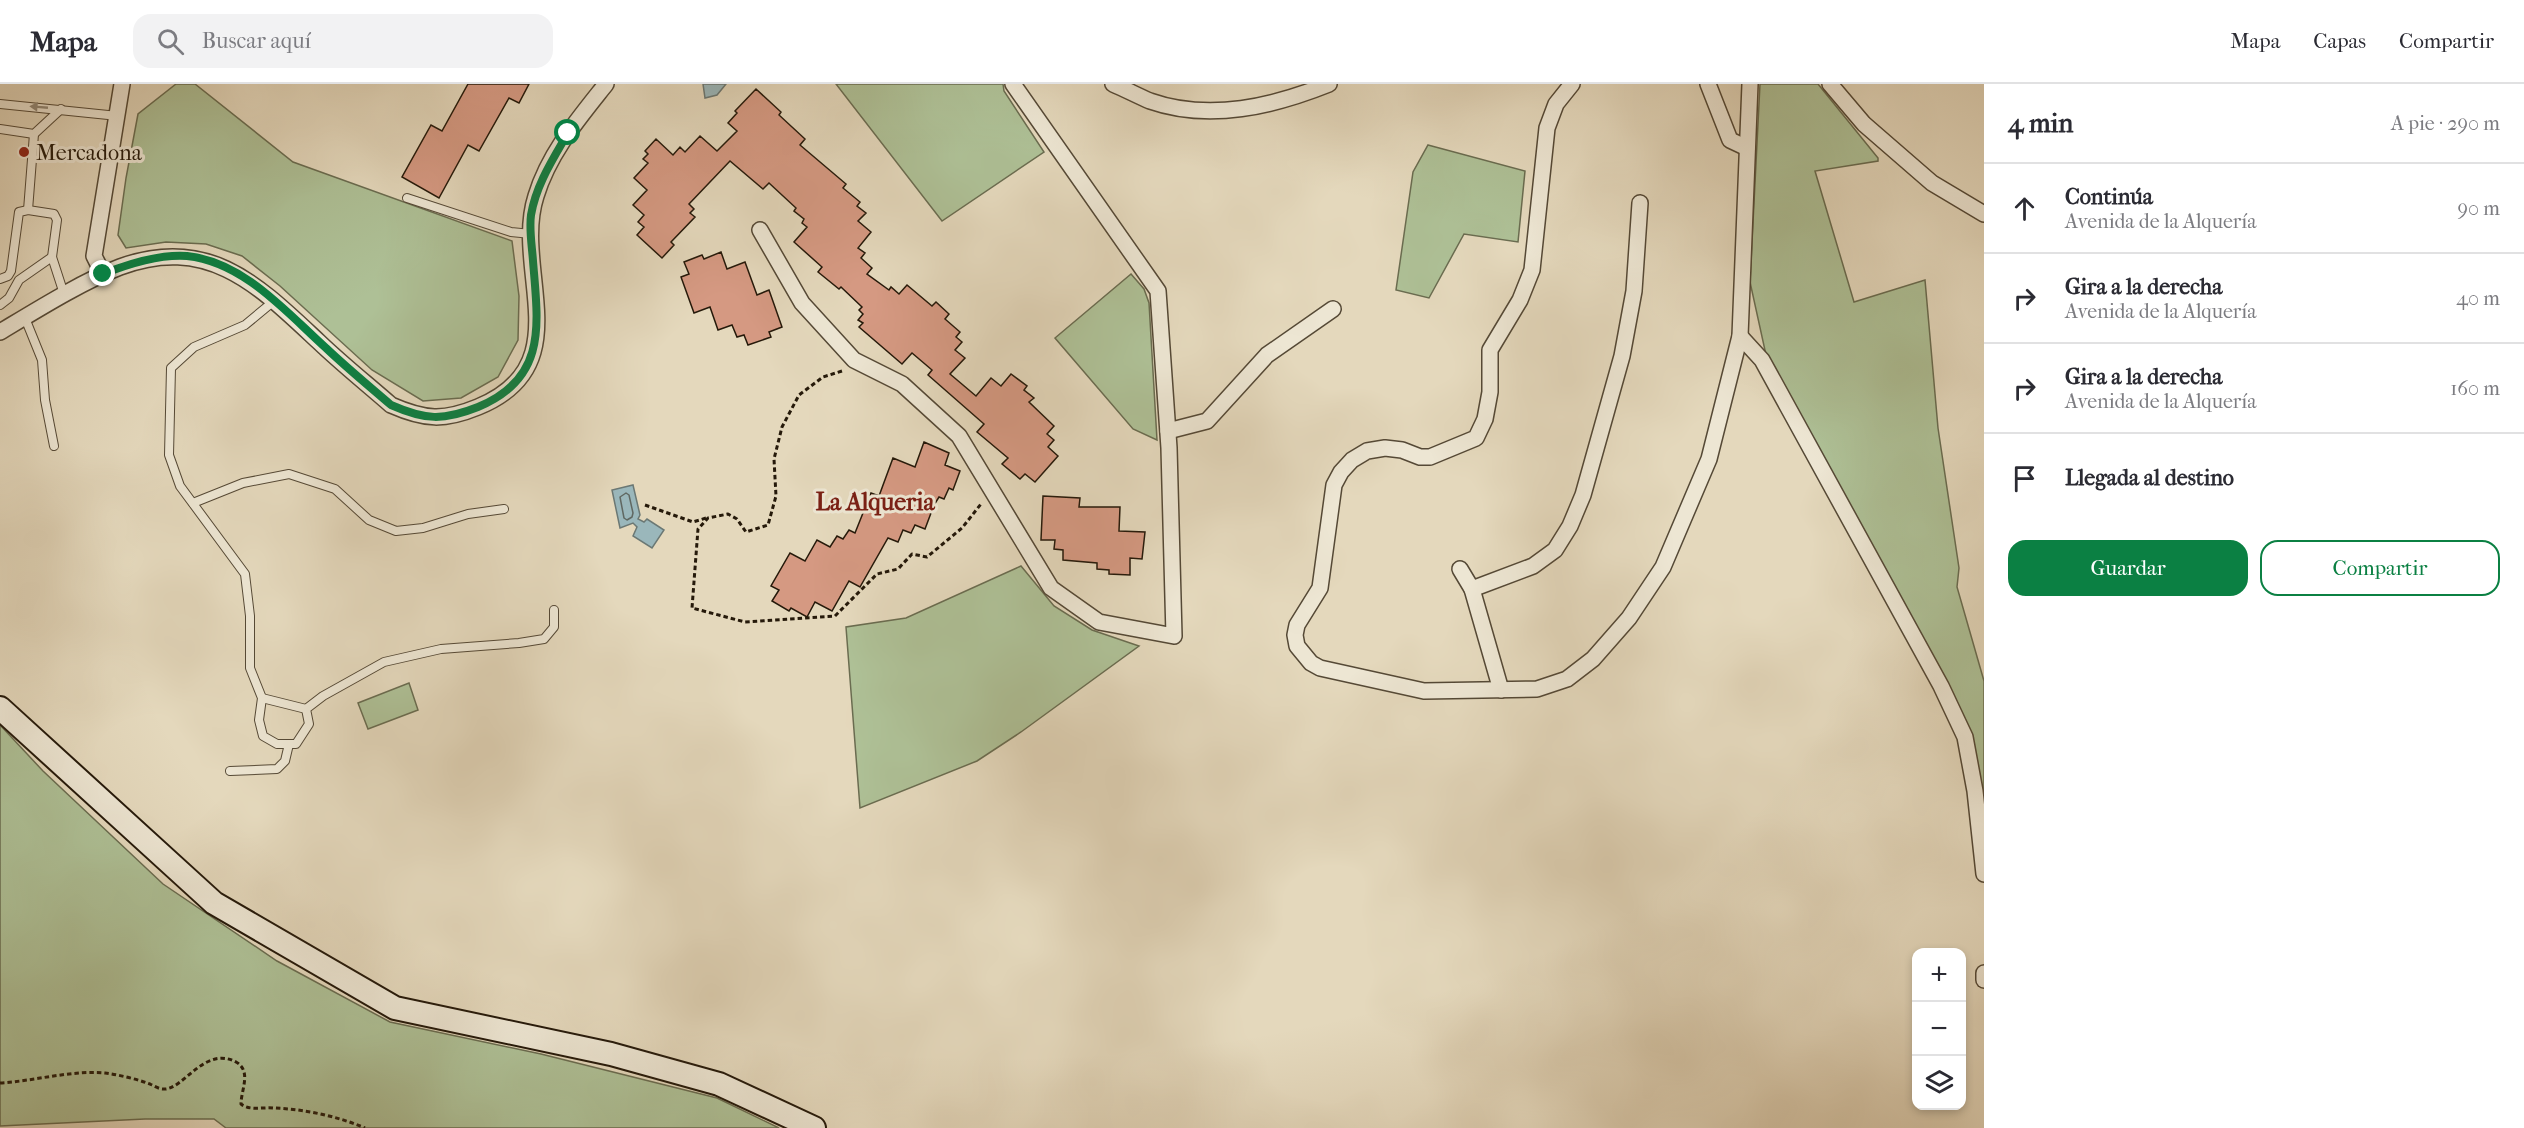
<!DOCTYPE html>
<html lang="es">
<meta charset="utf-8">
<style>
body{margin:0;font-family:"IM FELL French Canon",serif;background:#f2f2f3;color:#2b2b33}
.controls{position:absolute;right:18px;bottom:18px;display:grid;overflow:hidden;border-radius:12px;box-shadow:0 3px 9px #0003}
.controls button{width:54px;height:54px;display:grid;place-items:center;padding:0;border:0;border-bottom:2px solid #e1e1e2;background:#fff;color:#2b2b33;font:30px sans-serif}
.stop{position:absolute;width:18px;height:18px;margin:-14px;border:4px solid #0b8043;border-radius:50%;background:#fff}
.stop.end{background:#0b8043;border-color:#fff;box-shadow:0 2px 6px #0008}
.list{margin:0;padding:0;list-style:none}
h2{display:flex;justify-content:space-between;align-items:center;height:78px;margin:0;padding:0 24px;font-size:26px}
h2 small{font-size:20px;font-weight:400;color:#7c7c81}
.list li{display:grid;grid-template-columns:39px 1fr auto;gap:18px;align-items:center;box-sizing:border-box;height:90px;padding:0 24px;border-top:2px solid #e1e1e2}
.list b{display:block;font-size:22px;white-space:nowrap}
.list p{margin:0;font-size:20px;white-space:nowrap;color:#7c7c81}
.list em{font-size:20px;font-style:normal;color:#7c7c81}
.actions{display:flex;gap:12px;padding:18px 24px}
.actions a{flex:1;padding:14px 0;border:2px solid #0b8043;border-radius:18px;text-align:center;font-size:21px;color:#0b8043}
.actions .main{background:#0b8043;color:#fff}
.icon{flex:none;width:33px;height:33px;fill:none;stroke:currentColor;stroke-width:2;stroke-linecap:round;stroke-linejoin:round}
.map{position:relative;flex:none;width:1984px;height:1044px;overflow:hidden}
header{display:flex;align-items:center;gap:36px;box-sizing:border-box;height:84px;padding:0 30px;background:#fff;border-bottom:2px solid #e1e1e2}
header strong{font-size:28px}
nav{display:flex;gap:33px;margin-inline-start:auto;font-size:21px}
.search{width:420px;height:54px;background:#f2f2f3;display:flex;align-items:center;gap:15px;box-sizing:border-box;padding:0 21px;border-radius:18px;color:#7c7c81;font-size:22px}
main{display:flex}
aside{flex:1;background:#fff}
.map>svg:first-child{display:block}
.green{fill:#aec096;stroke:#6a6c50;stroke-width:1.5}
.water{fill:#9ab7bb;stroke:#6b7874;stroke-width:1.5}
.lines{fill:none;stroke-linecap:round;stroke-linejoin:round}
.shore{stroke:#606862;stroke-width:1.5}
.building{fill:#d59982;stroke:#25190a;stroke-width:1.5}
.service-casing{stroke:#554936;stroke-width:10}
.minor-casing{stroke:#554936;stroke-width:18}
.secondary-casing{stroke:#25190a;stroke-width:26}
.path{stroke:#25190a;stroke-width:3;stroke-dasharray:4.5 3;stroke-linecap:butt}
.service{stroke:#ede6d3;stroke-width:8}
.minor{stroke:#ede6d3;stroke-width:15}
.secondary{stroke:#ede6d3;stroke-width:22}
.oneway{fill:#938a79}
.route{stroke:#0b8043;stroke-width:8}
.poi-dot{fill:#8f2418;stroke:#ede6d3;stroke-width:2}
.labels{text-anchor:middle;stroke-width:6;stroke-linejoin:round;paint-order:stroke}
.poi-label{font-size:22px;fill:#25190a;stroke:#ede6d3;text-anchor:start}
.neighbourhood-label{font-size:24px;font-weight:bold;fill:#7a1f14;stroke:#ede6d3}
</style>
<header>
<strong>Mapa</strong>
<div class="search"><svg class="icon" aria-label="search" viewBox="0 0 24 24"><circle cx="10" cy="10" r="6"/><path d="M15 15l6 6"/></svg>Buscar aquí</div>
<nav><a>Mapa</a><a>Capas</a><a>Compartir</a></nav>
</header>
<main>
<div class="map">
<svg width="1984" height="1044" viewBox="0 0 1984 1044">
<rect width="100%" height="100%" fill="#e4d8bc"/>
<filter id="stains"><feTurbulence type="fractalNoise" baseFrequency=".00333" numOctaves="4"/><feColorMatrix values="0 0 0 0 .2 0 0 0 0 .09 0 0 0 0 .02 0 0 0 .5 -.17"/></filter>
<radialGradient id="worn" r=".72"><stop offset=".6" stop-color="#630" stop-opacity="0"/><stop offset="1" stop-color="#630" stop-opacity=".3"/></radialGradient>
<g class="green">
<path d="M176,0H195L293,78L512,157L519,212L518,256L498,293L461,314L423,317L372,286L280,202L242,172L206,160L166,158L126,164L118,151L126,94L138,30Z"/>
<path d="M836,0H1003L1004,7L1044,68L942,137Z"/>
<path d="M1760,0H1818L1878,74V77L1815,87L1854,218L1925,196L1938,344L1959,484L1957,503L1984,597V734L1975,669L1766,271L1750,198Z"/>
<path d="M1428,61L1525,87L1518,158L1464,150L1429,214L1396,206L1413,88Z"/>
<path d="M1131,190L1144,205L1149,219L1157,356L1133,345L1055,254Z"/>
<path d="M1021,482L1054,522L1092,546L1139,562L1021,648L977,677L860,724L846,543L906,534Z"/>
<path d="M409,599L418,626L368,645L358,619Z"/>
<path d="M0,641L43,687L163,800L277,877L390,938L541,970L717,1014L779,1044H226L214,1035H145L0,1042Z"/>
</g>
<g class="water">
<path d="M703,0H726L717,11L705,14Z"/>
<path d="M633,401L640,431L638,435L644,438L647,435L664,446L652,464L633,452L637,443L633,439L620,444L612,406Z"/>
</g>
<g class="lines">
<path class="shore" d="M626,409L629,411L633,429L632,433L627,436L624,434L620,413Z"/>
</g>
<g class="building">
<path d="M468,0H529L519,19L509,14L479,67L468,61L439,114L402,93L431,41L442,47Z"/>
<path d="M756,5L781,28L779,31L805,55L800,61L846,100L843,104L860,118L857,122L866,129L858,137L871,148L858,164L865,169L861,174L872,184L867,190L889,206L891,203L899,210L907,201L932,222L936,218L949,230L945,235L960,248L956,253L962,258L955,266L965,274L950,290L976,312L991,294L1001,302L1011,290L1027,302L1024,306L1034,314L1029,318L1054,342L1047,350L1054,356L1048,363L1058,372L1035,398L1025,390L1020,395L1002,380L1008,374L977,348L984,340L928,291L932,286L912,269L902,280L859,243L863,239L858,236L863,230L859,226L862,223L841,203L839,205L818,188L822,183L794,158L807,143L802,139L804,135L794,127L796,124L769,99L763,105L730,77L689,120L694,125L690,129L695,133L671,158L674,161L662,174L637,151L644,143L638,138L644,131L633,121L647,106L634,94L648,79L643,75L648,70L645,67L656,55L673,71L680,63L685,68L700,52L717,67L737,47L728,39L737,29L735,27Z"/>
<path d="M721,168L727,185L745,178L757,211L769,206L782,243L769,248L771,253L748,261L744,251L737,253L732,241L718,246L710,223L694,229L681,193L689,190L684,178L702,171L704,175Z"/>
<path d="M924,358L949,369L945,381L960,387L953,406L949,404L944,415L939,413L934,421L925,445L915,441L911,449L903,446L898,458L888,454L860,503L849,497L832,527L815,518L807,533L791,524L789,527L772,517L779,506L771,502L790,469L805,477L817,456L830,463L837,452L843,455L849,446L855,449L871,409L879,412L893,374L915,383Z"/>
<path d="M1043,412L1080,414L1079,423H1120L1119,447L1145,448L1142,475L1130,474V491L1109,490V486L1097,485V479L1063,476V466L1054,465L1055,456H1041Z"/>
</g>
<g class="lines">
<defs>
<g id="service">
<path d="M0,20L118,32"/>
<path d="M0,45L34,50L61,25"/>
<path d="M407,114L511,148L531,150"/>
<path d="M28,126L34,50"/>
<path d="M52,173L64,210"/>
<path d="M0,195L8,192L11,187L19,128L28,126L54,130L57,136L52,173L19,196L9,214L0,221"/>
<path d="M274,217L245,241L194,263L171,284L169,371L180,402L245,490L250,532V584L262,614L259,636L263,652L277,660H296L309,640L306,625L323,612L384,578L441,565L519,559L544,555L554,543V526"/>
<path d="M25,234L42,276L45,316L54,362"/>
<path d="M193,419L243,399L289,390L335,405L369,436L396,447L423,444L468,430L504,425"/>
<path d="M262,614L306,625"/>
<path d="M230,687L277,685L285,677L289,660"/>
</g>
<g id="minor">
<path d="M1113,0C1125,5 1138,12 1150,17C1210,38 1274,22 1329,0"/>
<path d="M1572,0L1556,20L1547,44L1532,186L1520,216L1490,266V308L1485,335L1476,354L1430,373H1420L1402,366L1385,364L1367,367L1352,376L1341,388L1334,401L1320,504L1297,541L1295,551L1297,562L1311,579L1320,584L1424,607L1537,605L1567,595L1593,575L1629,534L1663,483L1709,375L1740,252L1750,0"/>
<path d="M1708,0L1730,56L1747,64"/>
<path d="M1830,0L1864,40L1932,99L1984,130"/>
<path d="M760,146L802,219L854,276L902,300L959,352L1051,504L1099,538L1174,552L1169,364L1158,207L1013,0"/>
<path d="M103,190L94,172L122,0"/>
<path d="M0,248C35,227 83,197 120,183C209,150 259,202 319,258C342,280 367,300 391,321C425,336 444,337 478,323C581,281 512,186 536,112C549,69 579,34 606,0"/>
<path d="M1740,252L1762,276L1941,602L1965,653L1975,707L1984,790"/>
<path d="M1168,347L1207,337L1267,271L1333,225"/>
<path d="M1460,485L1472,505L1501,606"/>
<path d="M1472,505L1533,482L1555,466L1570,442L1583,411L1622,272L1634,207L1640,119"/>
<path d="M1984,889V896"/>
</g>
<path id="secondary" d="M0,624L214,819L395,924L611,970L719,1000L814,1044"/>
</defs>
<use href="#service" class="service-casing"/>
<use href="#minor" class="minor-casing"/>
<use href="#secondary" class="secondary-casing"/>
<g class="path">
<path d="M842,287L823,293L799,311L782,343L774,375L776,412L768,441L746,448L737,435L728,430L708,434L698,445L692,524L745,538L835,532L877,490L898,485L912,470L927,473L962,444L981,420"/>
<path d="M645,421L693,438L706,434"/>
<path d="M0,999C35,997 71,986 105,989C120,991 136,995 150,1000C154,1002 159,1005 163,1005C183,1007 204,961 236,978C252,987 241,1006 241,1020C250,1027 262,1023 273,1024C304,1025 337,1032 365,1044"/>
</g>
<use href="#service" class="service"/>
<use href="#minor" class="minor"/>
<use href="#secondary" class="secondary"/>
</g>
<defs><path id="oneway-solid" d="M-6-.8H1V-3.2L6.5 0L1 3.2V.8H-6Z" transform="scale(1.5)"/></defs>
<use class="oneway" href="#oneway-solid" transform="translate(39 23) rotate(-175)"/>
<g class="lines">
<path class="route" d="M103,190C128,180 159,170 187,172C244,178 286,228 326,264C347,284 369,302 391,321C425,336 443,337 478,323C548,294 538,240 533,177C532,162 529,146 531,131C536,101 553,75 568,49"/>
</g>
<circle class="poi-dot" cx="24" cy="68" r="6"/>
<g class="labels">
<g class="poi-label">
<text x="36" y="76">Mercadona</text>
</g>
<g class="neighbourhood-label">
<text x="875" y="426">La Alqueria</text>
</g>
</g>
<rect width="100%" height="100%" filter="url(#stains)"/>
<rect width="100%" height="100%" fill="url(#worn)"/>
</svg>
<div class="controls">
<button>+</button>
<button>−</button>
<button><svg class="icon" aria-label="layers" viewBox="0 0 24 24"><path d="M12 4l9 5-9 5-9-5zM3 14l9 5 9-5"/></svg></button>
</div>
<div class="stop" style="left:568px;top:49px"></div>
<div class="stop end" style="left:103px;top:190px"></div>
</div>
<aside>
<h2>4 min<small>A pie · 290 m</small></h2>
<ul class="list">
<li><svg class="icon" aria-label="ahead" viewBox="0 0 24 24"><path d="M12 20V5M6 11l6-6 6 6"/></svg><div><b>Continúa</b><p>Avenida de la Alquería</p></div><em>90 m</em></li>
<li><svg class="icon" aria-label="right" viewBox="0 0 24 24"><path d="M7 20v-9h11M14 6l5 5-5 5"/></svg><div><b>Gira a la derecha</b><p>Avenida de la Alquería</p></div><em>40 m</em></li>
<li><svg class="icon" aria-label="right" viewBox="0 0 24 24"><path d="M7 20v-9h11M14 6l5 5-5 5"/></svg><div><b>Gira a la derecha</b><p>Avenida de la Alquería</p></div><em>160 m</em></li>
<li><svg class="icon" aria-label="arrive" viewBox="0 0 24 24"><path d="M6 21V4h12l-3 4 3 4H6"/></svg><div><b>Llegada al destino</b></div></li>
</ul>
<div class="actions"><a class="main">Guardar</a><a>Compartir</a></div>
</aside>
</main>
